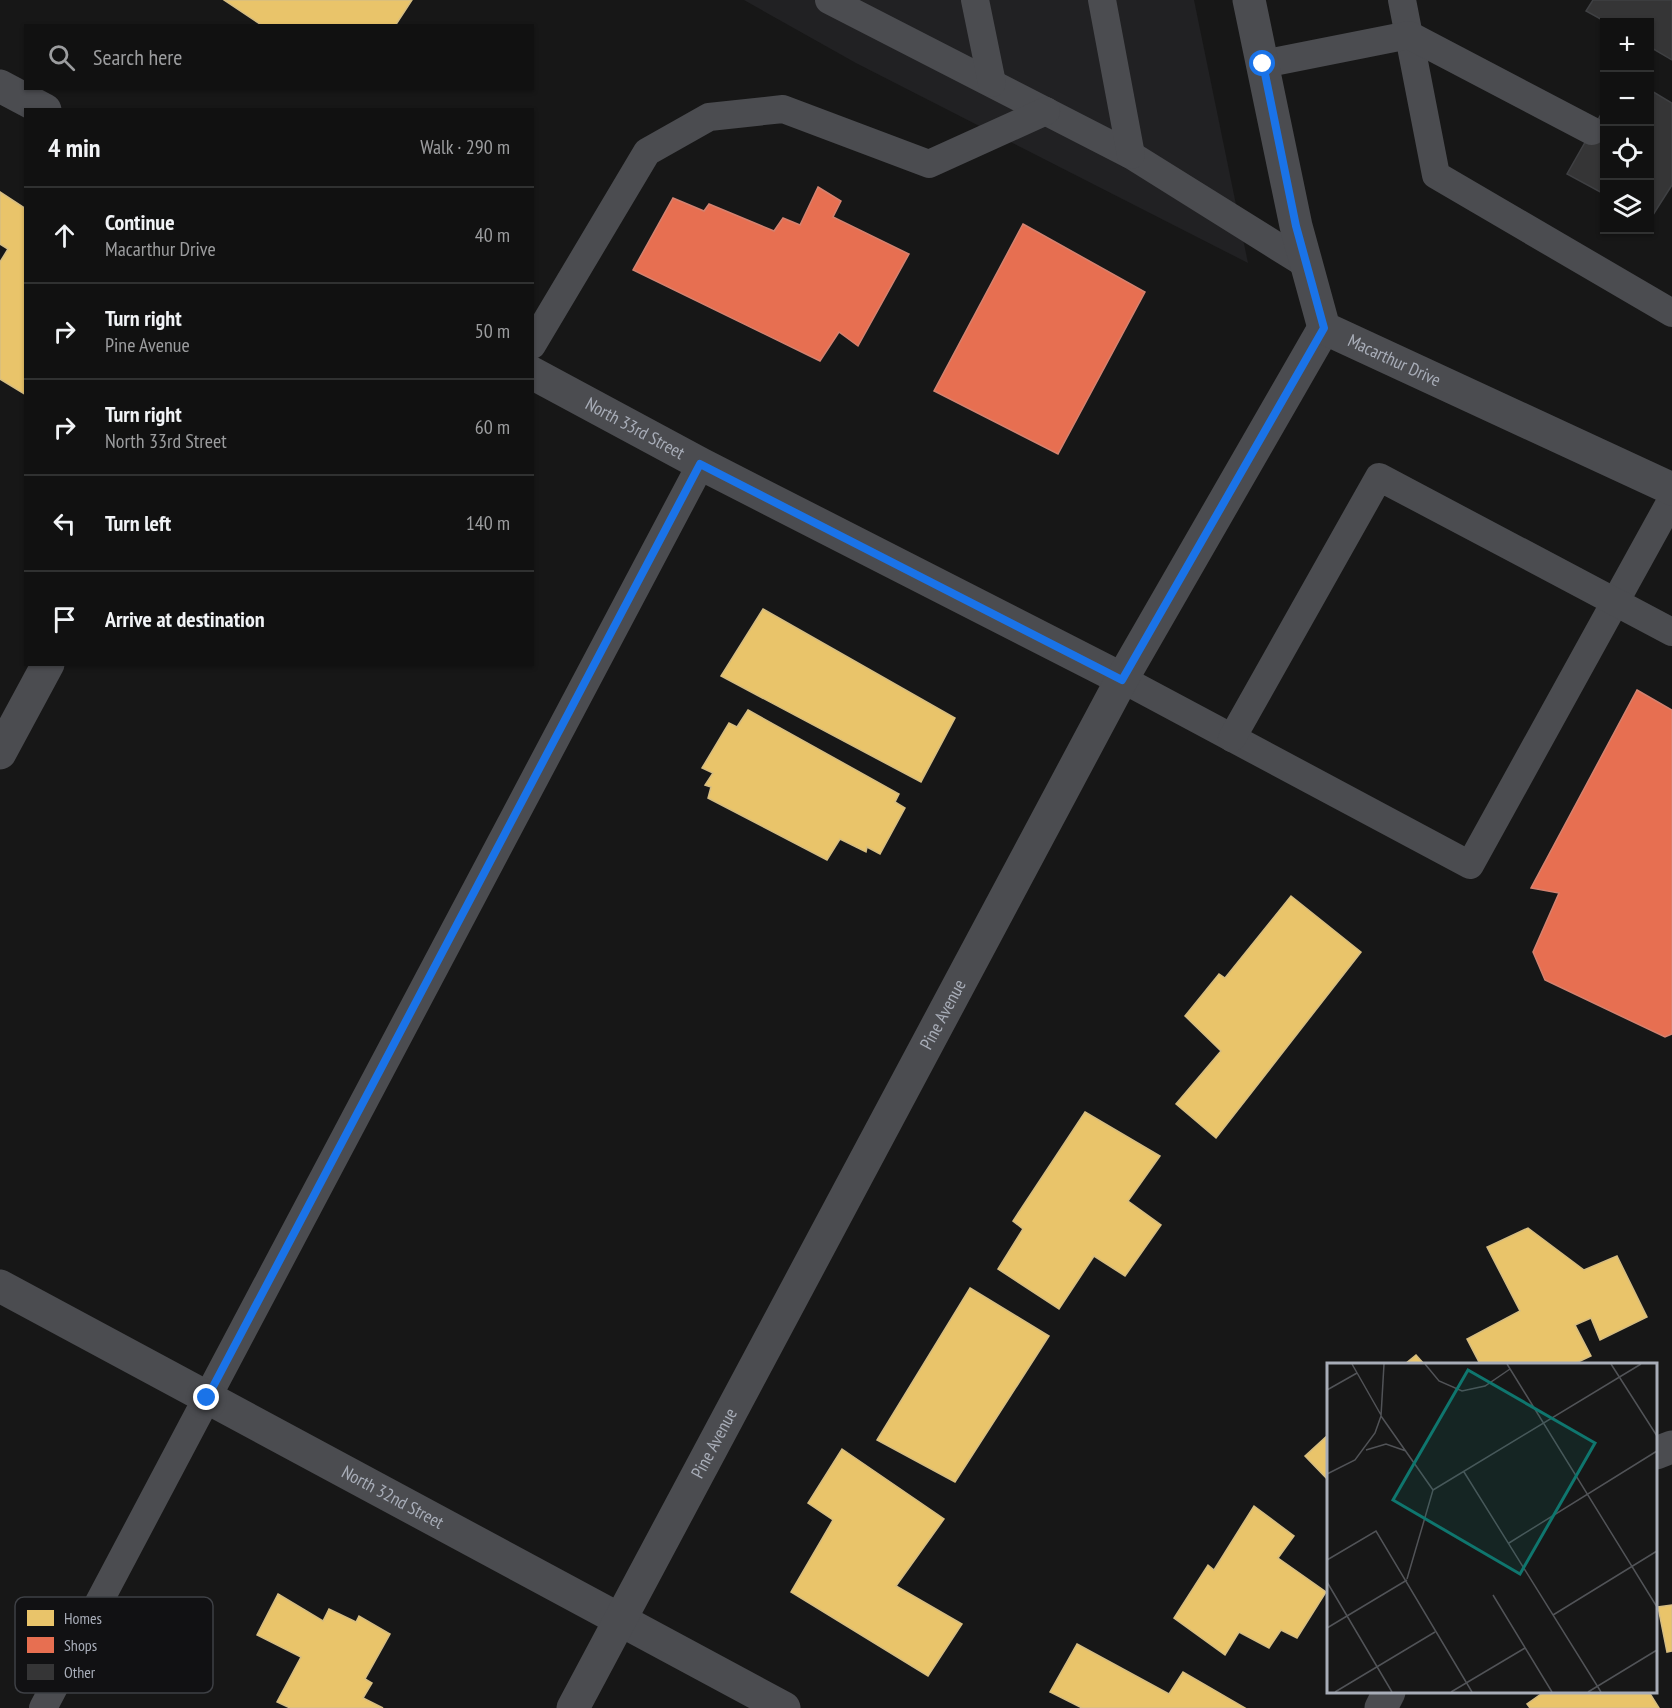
<!DOCTYPE html>
<meta charset="utf-8">
<style>
body{margin:0;font-family:"PT Sans Narrow",sans-serif;background:#1e1f1f;color:#f1f3f6}
.controls{position:absolute;right:18px;top:18px;display:grid;overflow:hidden;border-radius:0px;box-shadow:0 2px 4px #0004}
.controls button{width:54px;height:54px;display:grid;place-items:center;padding:0;border:0;border-bottom:2px solid #303131;background:#111;color:#f1f3f6;font:30px sans-serif}
.stop{position:absolute;width:18px;height:18px;margin:-14px;border:4px solid #1a73e8;border-radius:50%;background:#fff}
.stop.end{background:#1a73e8;border-color:#fff;box-shadow:0 2px 6px #0008}
.list{margin:0;padding:0;list-style:none}
h2{display:flex;justify-content:space-between;align-items:center;height:78px;margin:0;padding:0 24px;font-size:26px}
h2 small{font-size:20px;font-weight:400;color:#9c9d9f}
.list li{display:grid;grid-template-columns:39px 1fr auto;gap:18px;align-items:center;box-sizing:border-box;height:96px;padding:0 24px;border-top:2px solid #303131}
.list b{display:block;font-size:22px;white-space:nowrap}
.list p{margin:0;font-size:20px;white-space:nowrap;color:#9c9d9f}
.list em{font-size:20px;font-style:normal;color:#9c9d9f}
.icon{flex:none;width:33px;height:33px;fill:none;stroke:currentColor;stroke-width:2;stroke-linecap:round;stroke-linejoin:round}
.map{position:relative;flex:none;width:1672px;height:1708px;overflow:hidden}
.search{position:absolute;background:#111;box-shadow:0 2px 4px #0004;left:24px;top:24px;width:510px;height:66px;display:flex;align-items:center;gap:15px;box-sizing:border-box;padding:0 21px;border-radius:0px;color:#9c9d9f;font-size:22px}
.panel{position:absolute;background:#111;box-shadow:0 2px 4px #0004;left:24px;top:108px;width:510px;height:558px;border-radius:0px}
.map>svg:first-child{display:block}
.built{fill:#212123}
.homes{fill:#e9c46a;stroke:#d6bd81;stroke-width:1.5}
.shops{fill:#e76f51;stroke:#d48270;stroke-width:1.5}
.building{fill:#353536;stroke:#3f4043;stroke-width:1.5}
.lines{fill:none;stroke-linecap:round;stroke-linejoin:round}
.service{stroke:#4b4c50;stroke-width:28}
.minor{stroke:#4b4c50;stroke-width:33}
.tertiary{stroke:#4b4c50;stroke-width:33}
.route{stroke:#1a73e8;stroke-width:8}
.labels{text-anchor:middle;stroke-width:6;stroke-linejoin:round;paint-order:stroke}
.street-label{font-size:18px;fill:#a8adb8;stroke:#111113}
.inset-road{fill:none;stroke:#515357;stroke-width:1.5}
.view{fill:#0f766e;fill-opacity:0.15;stroke:#0f766e;stroke-width:3}
.inset-edge{fill:none;stroke:#a8adb8;stroke-width:3}
.key{fill:#111113;stroke:#3e4045;stroke-width:1.5}
.key-label{font-size:16px;fill:#a8adb8}
</style>
<div class="map">
<svg width="1672" height="1708" viewBox="0 0 1672 1708">
<rect width="100%" height="100%" fill="#171717"/>
<path class="built" d="M744,0H1194L1248,263L856,63Z"/>
<g class="homes">
<path d="M224,0H412L395,26H263Z"/>
<path d="M0,192L26,209V395L0,379V262L8,249L0,244Z"/>
<path d="M763,609L955,718L921,782L721,676Z"/>
<path d="M748,710L899,794L895,802L905,808L880,854L867,847L866,852L840,839L827,860L708,798L711,787L705,785L713,773L702,768L729,723L737,727Z"/>
<path d="M1291,896L1361,952L1216,1138L1176,1104L1221,1051L1185,1016L1219,974L1225,978Z"/>
<path d="M1085,1112L1160,1156L1128,1201L1161,1225L1125,1276L1094,1256L1059,1309L998,1269L1023,1229L1013,1221Z"/>
<path d="M1528,1228L1584,1270L1617,1256L1647,1317L1600,1340L1591,1318L1575,1325L1591,1356L1574,1364H1480L1467,1339L1520,1311L1487,1247Z"/>
<path d="M970,1288L1049,1336L955,1482L877,1440Z"/>
<path d="M1416,1355L1424,1364H1405Z"/>
<path d="M1328,1435V1480L1305,1456Z"/>
<path d="M842,1449L944,1519L896,1586L962,1624L928,1676L791,1592L833,1520L808,1503Z"/>
<path d="M1254,1506L1294,1536L1278,1558L1326,1592L1297,1638L1281,1630L1269,1648L1239,1632L1225,1655L1174,1618L1208,1565L1214,1570Z"/>
<path d="M278,1594L323,1621L329,1609L356,1622L359,1616L390,1634L365,1679L372,1683L363,1698L383,1708H290L277,1702L301,1657L257,1635Z"/>
<path d="M1672,1605V1651L1667,1652L1658,1607Z"/>
<path d="M1077,1644L1169,1694L1183,1672L1245,1708H1082L1050,1692Z"/>
<path d="M1544,1692H1649L1659,1708H1530L1527,1704Z"/>
</g>
<g class="shops">
<path d="M818,187L841,201L833,217L909,254L858,346L839,332L820,361L633,270L673,198L704,211L709,204L774,231L783,218L800,225Z"/>
<path d="M1023,224L1145,292L1058,454L934,391Z"/>
<path d="M1637,690L1672,710V1034L1665,1037L1545,980L1533,952L1559,893L1531,888Z"/>
</g>
<g class="building">
<path d="M1593,0H1672V60L1650,47V22H1606L1586,11Z"/>
<path d="M1650,90L1672,103V185L1651,218H1650Z"/>
<path d="M1604,109V194L1567,174Z"/>
</g>
<g class="lines">
<g class="service">
<path d="M829,0L1131,155L1307,265"/>
<path d="M975,0L992,83"/>
<path d="M1102,0L1131,155"/>
<path d="M1402,0L1436,175L1672,313"/>
<path d="M1263,64L1409,35L1592,131"/>
<path d="M532,345L647,152L709,117L783,109L929,164L1046,111"/>
<path d="M1122,679L1470,865L1672,499"/>
<path d="M1232,738L1379,477L1672,632"/>
<path d="M43,1708L701,464"/>
</g>
<g class="minor">
<path d="M0,86L45,110"/>
<path id="s1" d="M532,373L701,464L1122,679"/>
<path d="M0,753L48,664"/>
<path id="s2" d="M0,1286L784,1708"/>
<path d="M1656,1453L1672,1447"/>
<path id="s3" d="M573,1708L1122,679L1324,328"/>
<path d="M1381,1708L1389,1692"/>
</g>
<path class="tertiary" id="s4" d="M1249,0L1296,226L1324,328L1672,489"/>
</g>
<g class="lines">
<path class="route" d="M207,1398L700,464L1122,680L1324,328L1296,226L1263,64"/>
</g>
<g class="labels">
<g class="street-label">
<text dy="6" stroke="none"><textPath href="#s4" startOffset="414">Macarthur Drive</textPath></text>
<text dy="6" stroke="none"><textPath href="#s1" startOffset="117">North 33rd Street</textPath></text>
<text dy="6" stroke="none"><textPath href="#s3" startOffset="786">Pine Avenue</textPath></text>
<text dy="6" stroke="none"><textPath href="#s3" startOffset="300">Pine Avenue</textPath></text>
<text dy="6" stroke="none"><textPath href="#s2" startOffset="446">North 32nd Street</textPath></text>
</g>
</g>
<g transform="translate(1327 1363)">
<rect width="330" height="330" fill="#171717"/>
<path class="inset-road" d="M25,1L54,52M98,1L112,18L135,28L158,23L183,6M180,1L330,244M284,1L330,73M0,27L30,10M54,53L106,127L80,216M39,87L59,81L79,88M137,109L274,329M0,111L28,97L48,70L54,53L57,1M106,127L314,1M182,180L330,88M0,197L49,168L145,329M0,219L65,329M166,232L225,329M226,252L330,188M0,265L80,217M8,329L108,269M124,329L198,285M261,329L330,287"/>
<path class="view" d="M141,7L268,80L193,211L66,137Z"/>
<rect width="330" height="330" class="inset-edge"/>
</g>
<rect x="15" y="1597" width="198" height="96" rx="9" class="key"/>
<rect x="27" y="1610" width="27" height="16" fill="#e9c46a"/>
<rect x="27" y="1637" width="27" height="16" fill="#e76f51"/>
<rect x="27" y="1664" width="27" height="16" fill="#353536"/>
<g class="key-label">
<text x="64" y="1624">Homes</text>
<text x="64" y="1651">Shops</text>
<text x="64" y="1678">Other</text>
</g>
</svg>
<div class="controls">
<button>+</button>
<button>−</button>
<button><svg class="icon" aria-label="locate" viewBox="0 0 24 24"><circle cx="12" cy="12" r="6"/><path d="M12 2v4M12 18v4M2 12h4M18 12h4"/></svg></button>
<button><svg class="icon" aria-label="layers" viewBox="0 0 24 24"><path d="M12 4l9 5-9 5-9-5zM3 14l9 5 9-5"/></svg></button>
</div>
<div class="stop" style="left:1263px;top:64px"></div>
<div class="stop end" style="left:207px;top:1398px"></div>
<div class="search"><svg class="icon" aria-label="search" viewBox="0 0 24 24"><circle cx="10" cy="10" r="6"/><path d="M15 15l6 6"/></svg>Search here</div>
<section class="panel">
<h2>4 min<small>Walk · 290 m</small></h2>
<ul class="list">
<li><svg class="icon" aria-label="ahead" viewBox="0 0 24 24"><path d="M12 20V5M6 11l6-6 6 6"/></svg><div><b>Continue</b><p>Macarthur Drive</p></div><em>40 m</em></li>
<li><svg class="icon" aria-label="right" viewBox="0 0 24 24"><path d="M7 20v-9h11M14 6l5 5-5 5"/></svg><div><b>Turn right</b><p>Pine Avenue</p></div><em>50 m</em></li>
<li><svg class="icon" aria-label="right" viewBox="0 0 24 24"><path d="M7 20v-9h11M14 6l5 5-5 5"/></svg><div><b>Turn right</b><p>North 33rd Street</p></div><em>60 m</em></li>
<li><svg class="icon" aria-label="left" viewBox="0 0 24 24"><path d="M17 20v-9H6M10 6l-5 5 5 5"/></svg><div><b>Turn left</b></div><em>140 m</em></li>
<li><svg class="icon" aria-label="arrive" viewBox="0 0 24 24"><path d="M6 21V4h12l-3 4 3 4H6"/></svg><div><b>Arrive at destination</b></div></li>
</ul>
</section>
</div>
